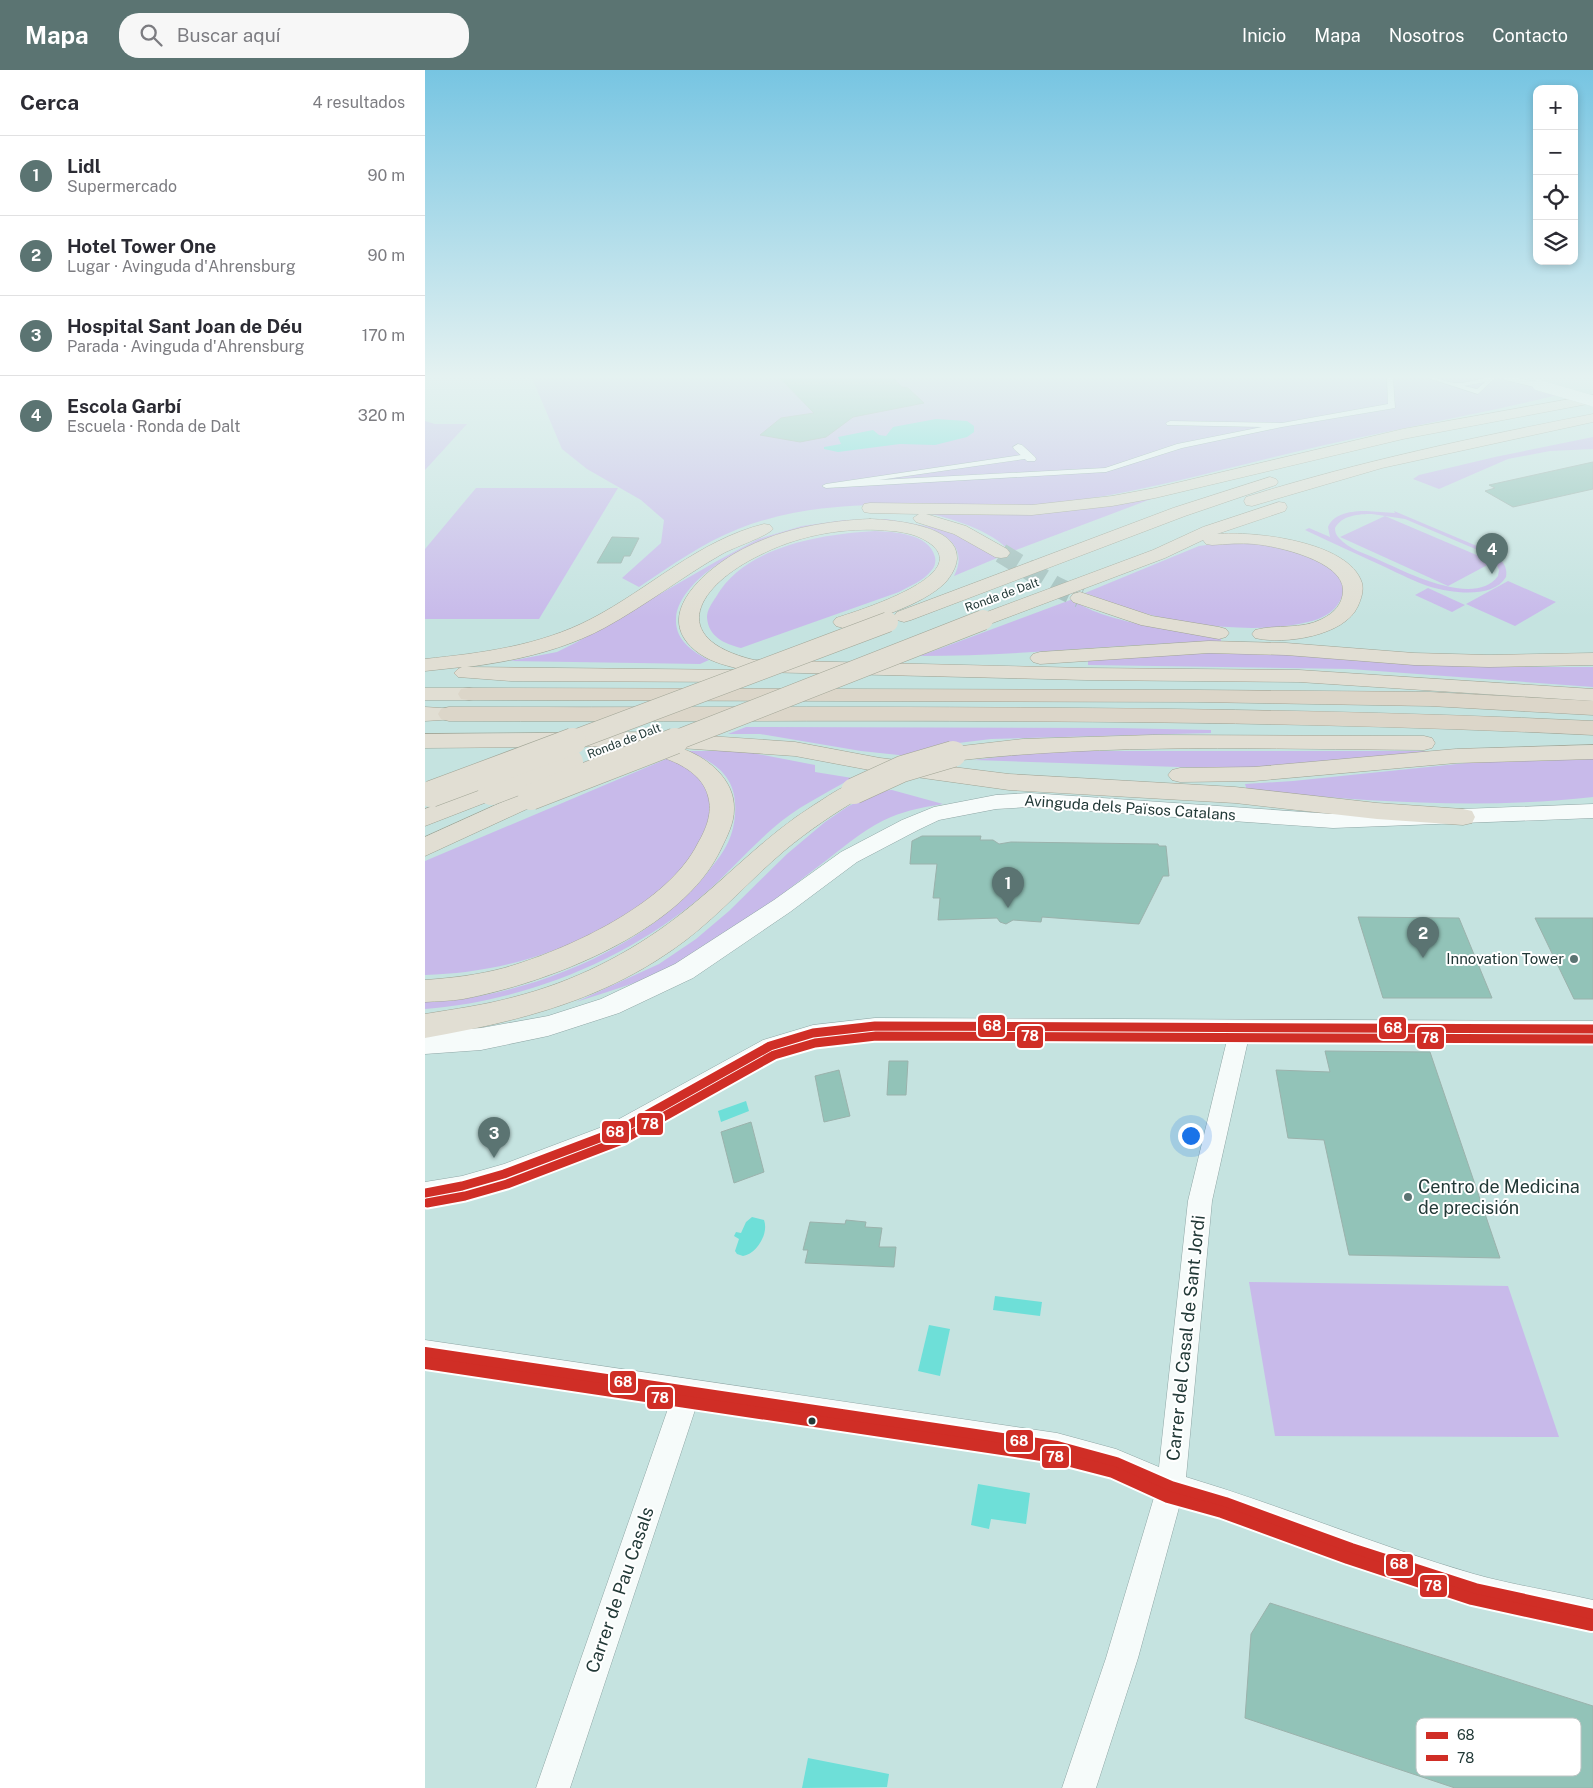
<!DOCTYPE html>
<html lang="es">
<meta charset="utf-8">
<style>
body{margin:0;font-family:"Public Sans",sans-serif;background:#f7f7f7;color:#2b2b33}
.controls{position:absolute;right:15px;top:15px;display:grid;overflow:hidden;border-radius:10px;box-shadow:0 2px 8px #0003}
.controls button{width:45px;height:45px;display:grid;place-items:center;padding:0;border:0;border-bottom:1px solid #e1e1e2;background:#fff;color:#2b2b33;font:25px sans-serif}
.you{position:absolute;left:765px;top:1065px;width:18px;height:18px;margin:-12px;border:4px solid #fff;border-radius:50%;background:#1a73e8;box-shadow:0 0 0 8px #1a73e833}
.badge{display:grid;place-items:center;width:32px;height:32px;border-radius:50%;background:#5b7472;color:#fff;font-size:16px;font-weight:700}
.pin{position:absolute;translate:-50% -41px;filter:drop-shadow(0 1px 2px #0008)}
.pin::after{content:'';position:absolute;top:26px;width:18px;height:15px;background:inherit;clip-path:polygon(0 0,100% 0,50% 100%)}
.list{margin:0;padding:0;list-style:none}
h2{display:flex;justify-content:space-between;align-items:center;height:65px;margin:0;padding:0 20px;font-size:21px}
h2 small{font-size:16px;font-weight:400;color:#7c7c81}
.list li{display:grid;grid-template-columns:32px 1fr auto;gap:15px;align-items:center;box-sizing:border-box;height:80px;padding:0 20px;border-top:1px solid #e1e1e2}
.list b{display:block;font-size:19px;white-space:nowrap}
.list p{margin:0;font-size:16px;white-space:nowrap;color:#7c7c81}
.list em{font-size:16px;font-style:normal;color:#7c7c81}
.icon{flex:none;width:28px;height:28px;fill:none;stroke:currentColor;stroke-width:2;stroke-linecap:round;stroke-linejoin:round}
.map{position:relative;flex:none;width:1168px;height:1718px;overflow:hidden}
header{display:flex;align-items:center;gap:30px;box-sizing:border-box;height:70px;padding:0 25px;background:#5b7472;color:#fff}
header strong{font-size:24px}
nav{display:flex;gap:28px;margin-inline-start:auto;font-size:18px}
.search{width:350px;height:45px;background:#f7f7f7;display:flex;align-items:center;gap:12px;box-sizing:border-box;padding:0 18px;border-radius:20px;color:#7c7c81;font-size:19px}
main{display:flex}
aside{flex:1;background:#fff}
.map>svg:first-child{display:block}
.green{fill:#c8baea;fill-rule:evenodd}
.water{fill:#6edfd8}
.building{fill:#92c3b8;stroke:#9bb2ac}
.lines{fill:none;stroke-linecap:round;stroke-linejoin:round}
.trunk-tunnel{stroke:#a4c1be;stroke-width:20;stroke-dasharray:20 10;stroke-linecap:butt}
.pedestrian-casing{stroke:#8fa6a5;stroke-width:1}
.minor-casing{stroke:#8fa6a5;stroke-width:1}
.tertiary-casing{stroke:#8fa6a5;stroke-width:1}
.trunk-casing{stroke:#a0a495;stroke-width:1}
.motorway-casing{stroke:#a0a495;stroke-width:1}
.pedestrian{fill:#f6fbfa;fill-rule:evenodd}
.minor{fill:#f6fbfa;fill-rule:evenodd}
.tertiary{fill:#f6fbfa;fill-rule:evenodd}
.trunk{fill:#e1ded3;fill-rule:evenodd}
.motorway{fill:#dcd6c9;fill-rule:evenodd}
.minor-bridge-casing{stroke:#8fa6a5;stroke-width:11;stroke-linecap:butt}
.trunk-bridge-far1-casing{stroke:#a0a495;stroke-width:21;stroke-linecap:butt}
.trunk-bridge-casing{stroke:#a0a495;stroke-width:27;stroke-linecap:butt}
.minor-bridge{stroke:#f6fbfa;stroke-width:11}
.trunk-bridge-far1{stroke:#e1ded3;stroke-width:20}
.trunk-bridge{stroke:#e1ded3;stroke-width:26}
.bus-1-far1-casing{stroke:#fff;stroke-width:13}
.bus-1-casing{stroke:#fff;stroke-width:16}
.bus-2-far1-casing{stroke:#fff;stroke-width:13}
.bus-2-casing{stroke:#fff;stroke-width:16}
.bus-1-far1{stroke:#d02e26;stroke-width:9}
.bus-1{stroke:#d02e26;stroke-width:12}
.bus-2-far1{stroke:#d02e26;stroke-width:9}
.bus-2{stroke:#d02e26;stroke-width:12}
.poi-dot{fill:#5b7472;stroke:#fff;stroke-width:2}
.bus-dot{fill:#223937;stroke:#fff;stroke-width:2}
.labels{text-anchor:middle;stroke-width:4;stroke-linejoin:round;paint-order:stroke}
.far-street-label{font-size:12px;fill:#223937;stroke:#fff}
.street-label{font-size:15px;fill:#223937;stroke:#fff}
.poi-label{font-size:15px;fill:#223937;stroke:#fff;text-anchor:end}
.near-poi-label{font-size:18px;fill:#223937;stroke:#fff;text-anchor:start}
.near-street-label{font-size:18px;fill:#223937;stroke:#fff}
.key{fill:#fff;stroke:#bdc4c3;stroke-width:1}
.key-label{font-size:14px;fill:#223937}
.line-badge{stroke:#fff;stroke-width:2}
.badge-label{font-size:14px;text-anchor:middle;font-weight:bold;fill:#fff}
</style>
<header>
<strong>Mapa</strong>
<div class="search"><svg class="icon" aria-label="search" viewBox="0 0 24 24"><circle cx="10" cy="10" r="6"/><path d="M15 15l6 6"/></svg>Buscar aquí</div>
<nav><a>Inicio</a><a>Mapa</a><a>Nosotros</a><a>Contacto</a></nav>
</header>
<main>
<aside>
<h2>Cerca<small>4 resultados</small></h2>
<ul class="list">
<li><span class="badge">1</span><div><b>Lidl</b><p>Supermercado</p></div><em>90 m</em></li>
<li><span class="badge">2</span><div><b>Hotel Tower One</b><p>Lugar · Avinguda d'Ahrensburg</p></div><em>90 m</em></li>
<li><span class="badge">3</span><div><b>Hospital Sant Joan de Déu</b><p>Parada · Avinguda d'Ahrensburg</p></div><em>170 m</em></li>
<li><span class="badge">4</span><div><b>Escola Garbí</b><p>Escuela · Ronda de Dalt</p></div><em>320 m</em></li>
</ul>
</aside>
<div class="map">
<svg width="1168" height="1718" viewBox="0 0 1168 1718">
<rect width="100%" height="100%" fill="#c5e3e0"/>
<g class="green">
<path d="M107,308H1073L1137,324C1048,346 958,361 870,382C798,399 728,419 655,430C540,448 425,415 313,459C277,473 246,496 214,517L197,508L236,473L239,450L216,430L162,399L137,379Z"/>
<path d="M0,351L10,354H42L0,400Z"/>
<path d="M1168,367V379L1125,381L1083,389L1014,419L988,409L994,405L1070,387Z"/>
<path d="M51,418H193L114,549H0V479Z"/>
<path d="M734,426L586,482C564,459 528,449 498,442H628L693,434Z"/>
<path d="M941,441L970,443L969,441L1059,479C1071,485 1084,493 1081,507C1068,529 1027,523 1006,517C990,512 975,504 960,497C933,485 906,472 880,460L884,458L905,467L903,457C909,443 927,441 941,441ZM947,444L980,449L1055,481L1071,493L1074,500L1073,506C1050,538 981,502 954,490C942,484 923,479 914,468C911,465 910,462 910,458C917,445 934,444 947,444Z"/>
<path d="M960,446L1068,492L1023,516L915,467Z"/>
<path d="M461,449L512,458L534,466L572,488L529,506C548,470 505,455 477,453C463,452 449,453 435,454C426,454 414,453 405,454C391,457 376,465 362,470C342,477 312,484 294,494C276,504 251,528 251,549C250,570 268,582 284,590L275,594L85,591L132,582L152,572L292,491L333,469L377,456L420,450Z"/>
<path d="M450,461C469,462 504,463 510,487C511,492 510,497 506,501C498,511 485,516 474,522L316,578C300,574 283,567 282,547C282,540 287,533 291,527C320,476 397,464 450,461Z"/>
<path d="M804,472C821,473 840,472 857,476C878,481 930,501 916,529C910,542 897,549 883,552C834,564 766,556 718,543C698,537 679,530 660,523L774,476Z"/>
<path d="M1083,511L1131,532L1090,556L1041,534Z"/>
<path d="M1003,518L1040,535L1027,542L990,525Z"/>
<path d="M648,529C673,552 760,562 796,568V571C695,574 596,586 495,586Z"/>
<path d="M816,580L1059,597H1168V617L925,599L663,595V588Z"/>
<path d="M321,657L691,658L786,660V663L566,669L525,674L483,686L436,681L335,664H303Z"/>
<path d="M263,681H302L328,683L390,695V702L427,708C400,724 370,738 347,759C321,782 297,810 270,832C194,893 98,931 0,939V932C96,929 222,880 283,802C298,783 308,770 310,745C313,709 294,694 263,681Z"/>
<path d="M643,681H1007L924,692L812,699L549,690L597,684Z"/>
<path d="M246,687C327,726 265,798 218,834C194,853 156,871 127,881C87,896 42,904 0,905V791Z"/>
<path d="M1168,688V727C1053,740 937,731 822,720L820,714L868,711L1061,691Z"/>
<path d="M467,720L518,734C500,737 483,740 466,747C444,756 422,774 403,789C359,822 316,859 268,887C232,908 190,919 151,932L234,894L271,869L304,841L362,784L400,752L422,737L453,721Z"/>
<path d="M824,1212L1083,1216L1134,1367L850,1366Z"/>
</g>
<g class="water">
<path d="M511,349L542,351L549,356V362L542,367L510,375L475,374L413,382L399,379V377L416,374L413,367L448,360L454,365L461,366L468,357Z"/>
<path d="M321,1031L324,1041L296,1052L293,1041Z"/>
<path d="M327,1147L339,1150C344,1163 332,1184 318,1186L312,1184L310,1181L314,1169L309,1166L311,1162L316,1163L321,1152Z"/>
<path d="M570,1226L617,1232L615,1246L568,1240Z"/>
<path d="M504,1255L525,1259L515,1306L493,1301Z"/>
<path d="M553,1414L605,1423L601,1454L566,1449L564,1459L546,1455Z"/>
<path d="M383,1688L464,1704L462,1717L377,1718Z"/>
</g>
<g class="building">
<path d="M355,308H468L477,317L483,318L499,333L428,347L401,367L375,372L335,365L356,348L389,343Z"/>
<path d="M1168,392V419L1088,437L1060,421L1070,418L1064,415Z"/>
<path d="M187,467L214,468L205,486H199L196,493H172Z"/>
<path d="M556,766L555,770H568L574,774L586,772L733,774L734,776H741L744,806H738L714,854L617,847L616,852L588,850L581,854L575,852L572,848L513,850L515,828H508L512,794H485L487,771L497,766Z"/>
<path d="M933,847L1034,848L1067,928H958Z"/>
<path d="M1110,848H1168V929H1149Z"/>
<path d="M900,981L1005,982L1075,1188L924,1185L899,1070L863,1068L851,1000L905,1002Z"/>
<path d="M464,991H483L481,1025H462Z"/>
<path d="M414,1000L425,1046L399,1052L390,1006Z"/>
<path d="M326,1052L339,1102L309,1113L296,1062Z"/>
<path d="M421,1150L441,1152L440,1157L457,1158L454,1177H471L469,1197L380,1193L383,1180H378L385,1152L420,1154Z"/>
<path d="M845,1533L1168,1636V1718H1030L820,1648L826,1564Z"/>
</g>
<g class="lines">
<path class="trunk-tunnel" d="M576,483L630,516L655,528"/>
<defs>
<g id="pedestrian">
<path d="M962,308H968L970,338L857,357L757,378L681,402L401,418L397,416L401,414L603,384H606V388L454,410L680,398L752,374L837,357L742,355L741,353L745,351L857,353L963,334Z"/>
<path d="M1003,308C1013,307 1020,312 1030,313C1044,314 1057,306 1070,308L1053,324ZM1060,312L1052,319L1039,316Z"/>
</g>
<g id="minor">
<path d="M1079,308H1093L1116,313L1118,315L1113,318L1080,310Z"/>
<path d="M593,374L597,375L610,387L611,389L610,391H602L589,379L588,377Z"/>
<path d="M450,948L1168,951V967L824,966L787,1131L761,1407C858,1436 952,1476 1049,1504C1088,1515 1129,1521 1168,1530V1560C1129,1552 1088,1545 1050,1534C950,1506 855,1464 755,1434L713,1588L671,1718H637L681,1588L730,1424L689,1407L632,1391L271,1337L145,1718H111L245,1333L0,1296V1270L632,1363L691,1379L734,1397L763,1131L803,966L450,964L388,971L352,982L201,1068L79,1114L37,1126L0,1134V1112L37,1106L79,1094L185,1054L338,970L388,955Z"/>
</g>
<path id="tertiary" d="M605,723L908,744L1168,734V748L908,758L605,737L571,739L514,750L493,760L432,792L365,842L268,908L194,943L123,966L56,980L0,984V962L56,958L123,946L176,929L250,894L349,830L416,782L477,750L509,737L571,725Z"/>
<g id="trunk">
<path d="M1168,325V333L978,369L730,428L687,436L607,445L501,444L541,456L582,479L585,483L582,487L576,488L570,487L529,464L491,452L488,448L494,444L445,443L439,442L437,438L439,434L445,433L607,435L687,426L730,418L978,359Z"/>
<path d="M1168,344V352L957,398L827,436L821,435L819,431L821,427C935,391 1051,367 1168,344Z"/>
<path d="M845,407L851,409L853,412L851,415L760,446L486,550L479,552L472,550L469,546L472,542L748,438Z"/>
<path d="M854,432L860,433L862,437L860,441L792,464C828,461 924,471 937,513C939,521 936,529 933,536C920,566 859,575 830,568L827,564L830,560C852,554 876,560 897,549C909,543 918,534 918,520C918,491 852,476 829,474C815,473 801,474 787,475L781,474L778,470L740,488L565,554L558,556L551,554L548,550L551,546L728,480L778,457Z"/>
<path d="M445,449C468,450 534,455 532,489C531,498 526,506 520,513C497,535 449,550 418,558L411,556L408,552L411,548C429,542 553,505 503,472C488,462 470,461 453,460C413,458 370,467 335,485C273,515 239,568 329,590L661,598L874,600L1168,619V631L874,612L661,610L335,602L338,606L334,610L327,612L86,611L33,607L29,603L33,599L37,597L0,601V589C57,583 114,576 166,549C224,519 274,470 339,454L345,455L348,459C343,466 307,478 297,484C257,507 221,535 181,557C139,580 90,591 42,597L318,600C304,596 288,593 275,584C220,546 286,494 322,477C360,458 403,451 445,449Z"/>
<path d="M655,522L727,546L794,557L801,559L804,563L801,567L794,569L716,555L648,532L645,528L648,524Z"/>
<path d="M784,571L861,573L989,583L1064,585L1168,583V595L1064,597L989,595L861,585L784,583L615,594L608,592L605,588L608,584L615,582Z"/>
<path d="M0,618H44L52,619L55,624L52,629L44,630H0Z"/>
<path d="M0,637L32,639L35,644L32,649L0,651Z"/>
<path d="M225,662L370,672L455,688L584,704L810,717L952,733L1038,739L1047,741L1050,747L1047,753L1038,755L952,749L810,733L584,720L455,702L370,686L255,678C281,686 310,709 309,739C309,754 302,766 296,779C257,862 123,913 38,929C26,931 12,931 0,932V910C27,908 53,905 79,898C142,880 243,834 273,773C281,759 288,743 283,726C278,706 257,694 239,688C231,685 224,685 220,678L221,676L0,678V664Z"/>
<path d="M728,665L999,666L1007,668L1010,673L1007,678L999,680C842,679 684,673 528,691L520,689L516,684L520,679L528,677L598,669Z"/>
<path d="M1168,675V689L1031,693L829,711L755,712L747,710L743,705L747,700L755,698L829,697L1031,679Z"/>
<path d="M429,713L438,716L441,721L438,726C410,743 384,760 359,781C326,809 296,843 261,870C182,930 95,951 0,968V944C30,939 60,935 89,927C148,912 204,884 252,847C299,811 338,767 389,735C402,727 415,717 429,713Z"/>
<path d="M66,714L75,717L78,722L75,727L0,756V739Z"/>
<path d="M106,719L115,721L118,727L115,733L0,786V767Z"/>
</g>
<g id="motorway">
<path d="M44,618L773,620L1005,622L1168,631V645L1005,636L773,632L44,630L36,629L33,624L36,619Z"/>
<path d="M24,637C405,638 787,633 1168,651V665C787,646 405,652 24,651L16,649L13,644L16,639Z"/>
</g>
</defs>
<use href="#pedestrian" class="pedestrian-casing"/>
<use href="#minor" class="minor-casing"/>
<use href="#tertiary" class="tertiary-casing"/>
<use href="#trunk" class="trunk-casing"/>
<use href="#motorway" class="motorway-casing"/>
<use href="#pedestrian" class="pedestrian"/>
<use href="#minor" class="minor"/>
<use href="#tertiary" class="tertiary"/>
<use href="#trunk" class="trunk"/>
<use href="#motorway" class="motorway"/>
<defs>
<path id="minor-bridge" d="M1113,315L1168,331"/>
<g id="trunk-bridge-far1">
<path d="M144,672L463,552"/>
<path d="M247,672L558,550"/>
</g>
<g id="trunk-bridge">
<path d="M429,721L477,699L528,684"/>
<path d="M66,722L145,692"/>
<path d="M6,724L148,671"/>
<path d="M106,727L250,671"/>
</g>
</defs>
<use href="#minor-bridge" class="minor-bridge-casing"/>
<use href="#trunk-bridge-far1" class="trunk-bridge-far1-casing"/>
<use href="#trunk-bridge" class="trunk-bridge-casing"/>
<use href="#minor-bridge" class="minor-bridge"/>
<use href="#trunk-bridge-far1" class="trunk-bridge-far1"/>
<use href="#trunk-bridge" class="trunk-bridge"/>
<defs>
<path id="bus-1-far1" d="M0,1123L37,1116L79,1104L193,1061L345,976L388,963L450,956L1168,959"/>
<path id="bus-1" d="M0,1283L632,1377L691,1393L746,1417L800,1433L926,1479L1050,1519L1168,1545"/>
<path id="bus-2-far1" d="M2,1133L40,1126L82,1114L197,1070L349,985L390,973L451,966L1168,969"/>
<path id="bus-2" d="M0,1293L630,1387L688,1402L743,1427L797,1442L923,1488L1047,1529L1166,1555"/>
</defs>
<use href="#bus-1-far1" class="bus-1-far1-casing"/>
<use href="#bus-1" class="bus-1-casing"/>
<use href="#bus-2-far1" class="bus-2-far1-casing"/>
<use href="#bus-2" class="bus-2-casing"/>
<use href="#bus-1-far1" class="bus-1-far1"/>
<use href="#bus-1" class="bus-1"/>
<use href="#bus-2-far1" class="bus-2-far1"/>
<use href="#bus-2" class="bus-2"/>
</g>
<linearGradient id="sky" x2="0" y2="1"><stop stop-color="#77c5e2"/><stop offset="0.56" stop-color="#e5f2f1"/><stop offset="1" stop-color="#e5f2f1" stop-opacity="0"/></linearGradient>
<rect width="1168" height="548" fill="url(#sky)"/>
<g class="poi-dot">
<circle cx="1149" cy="889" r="5"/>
<circle cx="983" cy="1127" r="5"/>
</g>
<circle class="bus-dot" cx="387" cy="1351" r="4.5"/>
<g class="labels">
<g class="far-street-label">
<text transform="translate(577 525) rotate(-20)" y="4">Ronda de Dalt</text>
<text transform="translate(199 671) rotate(-21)" y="4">Ronda de Dalt</text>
</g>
<g class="street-label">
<text transform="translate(705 738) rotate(4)" y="5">Avinguda dels Països Catalans</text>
</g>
<g class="poi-label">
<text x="1139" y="894">Innovation Tower</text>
</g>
<g class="near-poi-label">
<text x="993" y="1123">Centro de Medicina<tspan x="993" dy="21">de precisión</tspan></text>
</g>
<g class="near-street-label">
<text transform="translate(761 1268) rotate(-84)" y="6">Carrer del Casal de Sant Jordi</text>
<text transform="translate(195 1520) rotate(-71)" y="6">Carrer de Pau Casals</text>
</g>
</g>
<rect x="991" y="1648" width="165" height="58" rx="8" class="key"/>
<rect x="1001" y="1662" width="22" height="7" fill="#d02e26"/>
<rect x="1001" y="1685" width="22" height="6" fill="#d02e26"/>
<g class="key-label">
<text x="1032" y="1670">68</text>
<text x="1032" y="1693">78</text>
</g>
<g class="line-badge">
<rect x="552" y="944" width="29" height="24" rx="5" fill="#d02e26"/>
<rect x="953" y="946" width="29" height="24" rx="5" fill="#d02e26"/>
<rect x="591" y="955" width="28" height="24" rx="5" fill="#d02e26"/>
<rect x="991" y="956" width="29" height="24" rx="5" fill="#d02e26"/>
<rect x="211" y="1042" width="28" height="24" rx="5" fill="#d02e26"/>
<rect x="176" y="1050" width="29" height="24" rx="5" fill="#d02e26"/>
<rect x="184" y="1300" width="28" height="24" rx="5" fill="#d02e26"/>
<rect x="221" y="1316" width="28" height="24" rx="5" fill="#d02e26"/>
<rect x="580" y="1359" width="29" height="24" rx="5" fill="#d02e26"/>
<rect x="616" y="1375" width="29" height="24" rx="5" fill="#d02e26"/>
<rect x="960" y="1483" width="29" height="24" rx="5" fill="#d02e26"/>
<rect x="994" y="1504" width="29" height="24" rx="5" fill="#d02e26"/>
</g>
<g class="badge-label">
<text x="567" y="961">68</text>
<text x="968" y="963">68</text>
<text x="605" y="971">78</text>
<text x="1005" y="973">78</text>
<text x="225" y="1059">78</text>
<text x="190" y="1067">68</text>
<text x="198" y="1317">68</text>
<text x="235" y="1333">78</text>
<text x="594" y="1376">68</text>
<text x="630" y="1392">78</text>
<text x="974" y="1499">68</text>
<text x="1008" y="1521">78</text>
</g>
</svg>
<div class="controls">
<button>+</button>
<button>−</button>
<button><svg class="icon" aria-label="locate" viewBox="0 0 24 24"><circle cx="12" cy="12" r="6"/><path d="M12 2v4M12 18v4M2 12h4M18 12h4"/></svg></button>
<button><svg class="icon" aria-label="layers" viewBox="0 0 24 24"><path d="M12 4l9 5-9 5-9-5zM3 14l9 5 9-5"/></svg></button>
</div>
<div class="you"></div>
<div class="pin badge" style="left:583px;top:838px">1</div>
<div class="pin badge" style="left:998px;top:888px">2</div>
<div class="pin badge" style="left:69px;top:1088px">3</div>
<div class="pin badge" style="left:1067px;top:504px">4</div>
</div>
</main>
